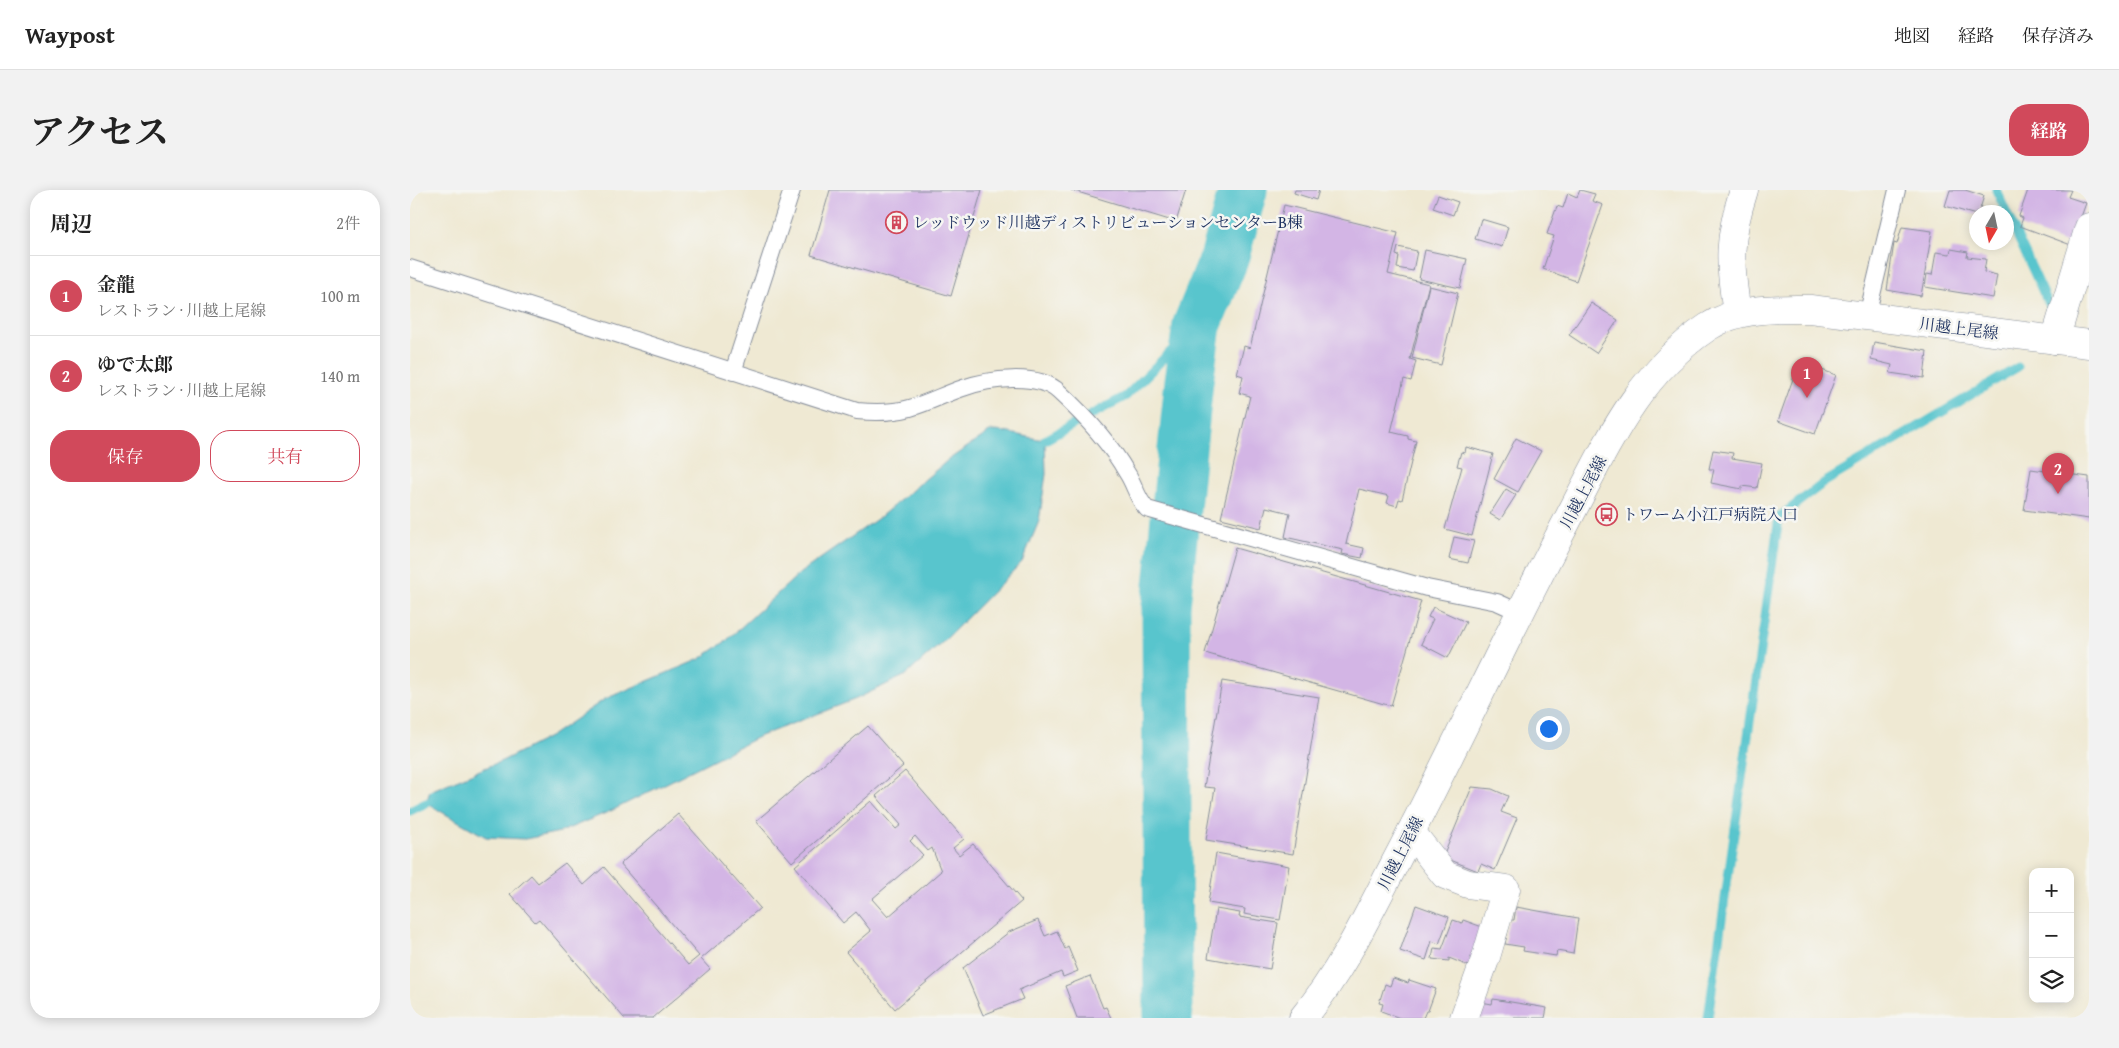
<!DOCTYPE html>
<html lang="ja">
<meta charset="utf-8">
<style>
body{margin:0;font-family:"Gentium Book Plus","Noto Serif JP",serif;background:#f2f2f2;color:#222}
.controls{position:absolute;right:15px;bottom:15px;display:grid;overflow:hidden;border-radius:10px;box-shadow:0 2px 12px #0003}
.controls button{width:45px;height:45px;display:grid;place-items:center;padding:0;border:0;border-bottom:1px solid #e0e0e0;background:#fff;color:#222;font:25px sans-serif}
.compass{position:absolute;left:1559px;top:15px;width:45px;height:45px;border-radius:50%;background:#fff;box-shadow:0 2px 12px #0003;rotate:189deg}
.you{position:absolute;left:1138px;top:538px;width:18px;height:18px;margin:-12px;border:4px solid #fff;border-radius:50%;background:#1a73e8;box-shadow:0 0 0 8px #1a73e833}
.badge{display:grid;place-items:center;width:32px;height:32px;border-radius:50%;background:#d1495b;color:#fff;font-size:16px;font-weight:700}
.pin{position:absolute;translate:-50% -41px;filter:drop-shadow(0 1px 2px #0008)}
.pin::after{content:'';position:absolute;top:26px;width:18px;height:15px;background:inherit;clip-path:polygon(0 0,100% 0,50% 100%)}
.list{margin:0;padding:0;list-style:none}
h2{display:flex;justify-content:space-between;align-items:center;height:65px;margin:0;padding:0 20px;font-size:21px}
h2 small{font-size:16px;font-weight:400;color:#767676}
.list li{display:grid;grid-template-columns:32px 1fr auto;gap:15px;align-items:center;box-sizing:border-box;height:80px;padding:0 20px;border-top:1px solid #e0e0e0}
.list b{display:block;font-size:19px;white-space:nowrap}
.list p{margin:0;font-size:16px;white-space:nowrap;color:#767676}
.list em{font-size:16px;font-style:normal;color:#767676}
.actions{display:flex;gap:10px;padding:15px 20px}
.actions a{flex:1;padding:11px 0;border:1px solid #d1495b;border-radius:20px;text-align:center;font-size:18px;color:#d1495b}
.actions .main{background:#d1495b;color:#fff}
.icon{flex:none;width:28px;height:28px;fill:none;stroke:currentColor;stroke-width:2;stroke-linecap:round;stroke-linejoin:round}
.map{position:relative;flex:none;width:1679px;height:828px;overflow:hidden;border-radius:20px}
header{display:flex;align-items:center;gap:30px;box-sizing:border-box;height:70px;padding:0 25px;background:#fff;border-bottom:1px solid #e0e0e0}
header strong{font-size:24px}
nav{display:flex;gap:28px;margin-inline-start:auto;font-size:18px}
.intro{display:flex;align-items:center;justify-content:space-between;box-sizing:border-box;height:120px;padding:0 30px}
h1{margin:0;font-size:35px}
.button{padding:12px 22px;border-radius:20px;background:#d1495b;color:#fff;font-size:18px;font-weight:700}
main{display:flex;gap:30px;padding:0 30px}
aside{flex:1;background:#fff;border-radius:20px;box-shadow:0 2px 12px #0003}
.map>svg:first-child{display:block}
.water{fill:#58c5cd;stroke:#3a7a96}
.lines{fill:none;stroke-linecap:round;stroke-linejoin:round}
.stream{stroke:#58c5cd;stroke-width:9}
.river{stroke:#58c5cd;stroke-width:49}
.building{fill:#d3b5e5;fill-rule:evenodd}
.lane-casing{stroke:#858c98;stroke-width:18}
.street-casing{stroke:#858c98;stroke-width:29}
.secondary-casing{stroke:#858c98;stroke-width:29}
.primary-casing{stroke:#858c98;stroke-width:29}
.lane{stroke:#fff;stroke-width:16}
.street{stroke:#fff;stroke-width:28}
.secondary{stroke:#fff;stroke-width:28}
.primary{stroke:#fff;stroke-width:28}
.labels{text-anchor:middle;stroke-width:5;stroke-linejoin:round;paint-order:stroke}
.poi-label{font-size:16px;fill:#1b2f5e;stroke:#f6f6f2;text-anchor:start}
.street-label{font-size:16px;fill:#1b2f5e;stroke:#f6f6f2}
</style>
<header>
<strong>Waypost</strong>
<nav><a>地図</a><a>経路</a><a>保存済み</a></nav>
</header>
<div class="intro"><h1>アクセス</h1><a class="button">経路</a></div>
<main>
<aside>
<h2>周辺<small>2件</small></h2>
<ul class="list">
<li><span class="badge">1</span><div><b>金龍</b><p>レストラン · 川越上尾線</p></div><em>100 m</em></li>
<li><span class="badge">2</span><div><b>ゆで太郎</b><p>レストラン · 川越上尾線</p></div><em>140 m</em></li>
</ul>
<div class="actions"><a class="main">保存</a><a>共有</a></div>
</aside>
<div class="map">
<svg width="1679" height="828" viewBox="0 0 1679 828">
<rect width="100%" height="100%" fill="#f6f6f2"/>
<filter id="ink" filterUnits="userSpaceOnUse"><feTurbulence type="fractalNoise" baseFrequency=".02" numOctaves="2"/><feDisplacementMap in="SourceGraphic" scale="10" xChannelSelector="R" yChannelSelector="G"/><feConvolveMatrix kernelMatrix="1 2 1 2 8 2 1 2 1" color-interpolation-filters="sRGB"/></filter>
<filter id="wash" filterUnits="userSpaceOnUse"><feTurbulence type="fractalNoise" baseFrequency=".0096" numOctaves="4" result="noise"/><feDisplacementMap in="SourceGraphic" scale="20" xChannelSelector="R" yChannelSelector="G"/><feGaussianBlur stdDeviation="1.12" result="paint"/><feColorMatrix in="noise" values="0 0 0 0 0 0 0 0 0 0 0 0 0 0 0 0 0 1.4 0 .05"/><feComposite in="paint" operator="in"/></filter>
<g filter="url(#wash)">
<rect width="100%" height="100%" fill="#efe9d3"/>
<path class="water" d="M581,241C598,241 617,248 635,250L636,284L629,331L612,372L534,451L496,485L446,509L350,546L203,620L150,642L115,649L76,647L16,613L20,601L94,570L141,546L195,509L290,469L316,451L390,383L470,327L538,270Z"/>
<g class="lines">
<g class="stream">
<path d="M1586,0L1639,115"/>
<path d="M635,250L716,206L787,135"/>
<path d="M0,621L16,613"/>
<path d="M1298,828L1369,327L1415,292L1608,177"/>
</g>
<path class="river" d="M758,828L756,416L779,191L787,135L814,69L833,0"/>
</g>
<g id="blocks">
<g class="building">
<path d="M420,0H572L541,106L401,65Z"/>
<path d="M661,0H776L766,32Z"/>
<path d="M885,0H909L906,10L884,3Z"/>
<path d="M1170,0L1185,4L1182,11L1193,15L1166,91L1133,79L1144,46L1137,44L1147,16L1153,18L1158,3L1167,7Z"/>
<path d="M1540,0H1555L1574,6L1569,22H1566V25L1535,16Z"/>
<path d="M1618,0H1661L1658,7L1676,13L1661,55L1610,36L1613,28L1609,26Z"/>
<path d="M1028,5L1048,12L1043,25L1023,18Z"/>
<path d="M874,15L988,43L978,84L1019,94L1000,169L1006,171L1001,191L994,189L981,242L998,246V249L1006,251L992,310L989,309L987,316L977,313L979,306L949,299L936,354L954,358L952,368L932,364L933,360L875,347L880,323L856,317L851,338L811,328L840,206L829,203L833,186L827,184L834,156L840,158Z"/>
<path d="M1071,29L1098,37L1092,57L1065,49Z"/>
<path d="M1492,37L1522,41L1511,106L1477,100L1484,53L1487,54Z"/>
<path d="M988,57L1007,61L1003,81L987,78L989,66L986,65Z"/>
<path d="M1541,59L1558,62L1557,67L1576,69L1574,82L1587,85L1583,108L1515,97L1517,84L1522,85L1526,62L1540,64Z"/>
<path d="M1015,60L1057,69L1050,98L1009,89Z"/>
<path d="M1019,96L1048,103L1031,175L1002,168Z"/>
<path d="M1181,113L1208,130L1186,163L1159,145Z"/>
<path d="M1464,152L1517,161L1514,188L1480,183L1482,175L1461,170Z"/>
<path d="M1389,172L1426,185L1405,244L1368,231Z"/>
<path d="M1106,248L1131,261L1108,302L1084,289Z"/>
<path d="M1056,257L1083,264L1062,346L1035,339L1052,277L1047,276L1051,262L1055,263Z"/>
<path d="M1303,260L1323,263L1322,268L1352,273L1347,298L1332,296V299L1301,293L1304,279H1299Z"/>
<path d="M1621,279L1679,287V329L1614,320Z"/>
<path d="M1096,299L1106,305L1090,330L1080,324Z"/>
<path d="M1044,347L1064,351L1058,373L1039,369Z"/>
<path d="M825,358L1011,411L981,516L795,463Z"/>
<path d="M1023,417L1056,432L1038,468L1011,454L1023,429L1018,427Z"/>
<path d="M812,491L909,507L883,664L796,650L805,598L794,597Z"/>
<path d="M458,536L493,576L382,672L346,631Z"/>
<path d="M495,581L554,649L543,658L549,665L563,654L612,711L485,819L436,762L461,741L446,722L433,733L385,676L461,611L486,639L491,635L466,606ZM505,646L518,661L522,658L531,681L478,727L462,709L513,665L500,651Z"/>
<path d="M1062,597L1082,599L1098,606L1091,622L1107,628L1085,680L1071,674L1068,681L1033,667Z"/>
<path d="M268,624L350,718L291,769L300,779L243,828H214L129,729L125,732L100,704L121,685L128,693L155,673L174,695L194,677L278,775L289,766L210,674Z"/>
<path d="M806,663L879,676L870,730L834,724L835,719L798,713Z"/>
<path d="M1006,715L1039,727L1029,754L1022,751L1016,770L990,761Z"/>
<path d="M1106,717L1168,728L1163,764L1147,761L1146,766L1113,761L1114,757L1095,754L1100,730H1104Z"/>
<path d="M806,719L830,723L829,727L868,733L860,779L798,768Z"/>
<path d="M628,730L635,746L647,741L655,759L658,757L668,781L653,787L651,782L609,800L613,809L573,825L553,778L599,742Z"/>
<path d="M1043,730L1052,733L1053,730L1075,738L1061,777L1039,768V771L1022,769L1024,758L1032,759Z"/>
<path d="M680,786L693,818L696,817L701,828H667L655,796Z"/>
<path d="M983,788L998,793L999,790L1026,799L1018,821H1016L1013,828H990L971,821L973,814L969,813L975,794L980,796Z"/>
<path d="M1083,809L1137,818L1135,828H1068L1071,812L1082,814Z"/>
</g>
</g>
</g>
<g filter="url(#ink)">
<use href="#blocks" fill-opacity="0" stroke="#858c98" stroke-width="1"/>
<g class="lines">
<defs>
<g id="lane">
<path d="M0,78L447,221C466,223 482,223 500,218C518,213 535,204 553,198C578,189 628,182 649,202C674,225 700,253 717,283C725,295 727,309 737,319L1017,398L1087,412L1109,422"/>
<path d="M1457,126L1487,0"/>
<path d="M323,182L382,0"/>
</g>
<g id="street">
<path d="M1645,150L1679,37"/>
<path d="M1001,642L1035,685L1058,694L1096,699L1076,767L1054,828"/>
</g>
<path id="secondary" d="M1327,123C1319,72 1318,49 1334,0"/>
<path id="primary" d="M893,828C932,780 958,725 986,671C1045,558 1098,443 1157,331C1196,257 1226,185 1298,137C1328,117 1365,119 1400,119L1679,154"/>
</defs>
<use href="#lane" class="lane-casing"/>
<use href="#street" class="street-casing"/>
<use href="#secondary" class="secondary-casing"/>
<use href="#primary" class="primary-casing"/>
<use href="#lane" class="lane"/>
<use href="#street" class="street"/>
<use href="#secondary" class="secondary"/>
<use href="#primary" class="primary"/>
</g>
</g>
<defs>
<symbol id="building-ring" viewBox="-11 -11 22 22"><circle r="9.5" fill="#f6f6f2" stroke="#d1495b" stroke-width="1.5"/><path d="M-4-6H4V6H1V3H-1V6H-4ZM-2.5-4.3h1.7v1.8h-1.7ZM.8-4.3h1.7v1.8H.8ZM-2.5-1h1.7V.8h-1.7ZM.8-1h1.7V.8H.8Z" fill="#d1495b"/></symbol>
<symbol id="bus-ring" viewBox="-11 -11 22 22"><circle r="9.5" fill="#f6f6f2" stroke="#d1495b" stroke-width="1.5"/><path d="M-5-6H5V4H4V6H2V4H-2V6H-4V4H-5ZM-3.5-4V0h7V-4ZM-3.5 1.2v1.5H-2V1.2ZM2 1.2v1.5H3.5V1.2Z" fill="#d1495b"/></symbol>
</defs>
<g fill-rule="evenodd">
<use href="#building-ring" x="474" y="20" width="25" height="25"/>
<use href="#bus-ring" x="1184" y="312" width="25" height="25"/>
</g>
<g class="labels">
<g class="poi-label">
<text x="503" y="38">レッドウッド川越ディストリビューションセンターB棟</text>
<text x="1212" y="330">トワーム小江戸病院入口</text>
</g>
<g class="street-label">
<text transform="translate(1549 138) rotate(7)" y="6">川越上尾線</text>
<text transform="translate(1173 302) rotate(-62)" y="6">川越上尾線</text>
<text transform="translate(990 663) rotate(-63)" y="6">川越上尾線</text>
</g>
</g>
</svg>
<div class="controls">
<button>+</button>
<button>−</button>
<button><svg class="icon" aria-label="layers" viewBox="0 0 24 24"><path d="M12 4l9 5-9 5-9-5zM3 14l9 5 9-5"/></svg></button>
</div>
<svg class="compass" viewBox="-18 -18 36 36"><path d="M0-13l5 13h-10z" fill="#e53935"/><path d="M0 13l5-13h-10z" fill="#767676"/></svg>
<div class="you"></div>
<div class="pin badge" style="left:1397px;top:208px">1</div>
<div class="pin badge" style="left:1648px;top:304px">2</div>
</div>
</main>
